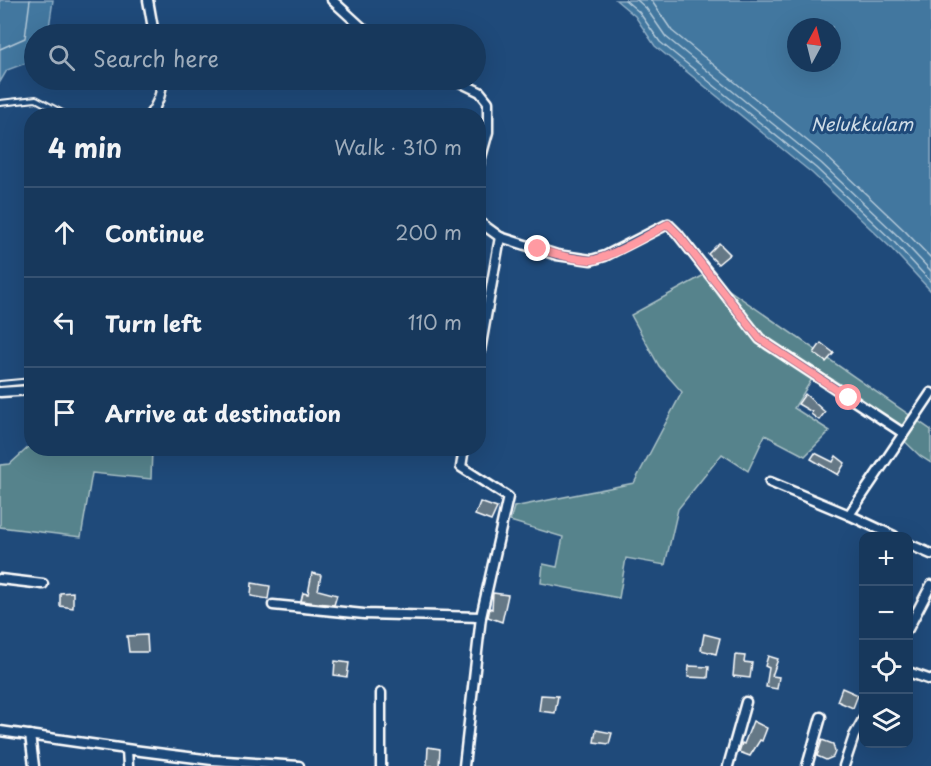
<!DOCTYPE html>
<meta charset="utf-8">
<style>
body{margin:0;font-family:"Playpen Sans",sans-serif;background:#244365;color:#f1f3f6}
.controls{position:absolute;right:18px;bottom:18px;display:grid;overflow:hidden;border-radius:12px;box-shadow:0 6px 24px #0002}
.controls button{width:54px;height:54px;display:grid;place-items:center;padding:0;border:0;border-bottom:2px solid #365272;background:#17385c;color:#f1f3f6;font:30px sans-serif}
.compass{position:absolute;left:787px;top:18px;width:54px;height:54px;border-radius:50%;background:#17385c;box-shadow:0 6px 24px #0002;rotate:7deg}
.stop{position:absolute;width:18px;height:18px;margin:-14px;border:4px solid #ff9aa2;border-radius:50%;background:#fff}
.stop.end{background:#ff9aa2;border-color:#fff;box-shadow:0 2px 6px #0008}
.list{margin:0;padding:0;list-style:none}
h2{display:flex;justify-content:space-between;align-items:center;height:78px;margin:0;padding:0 24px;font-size:26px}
h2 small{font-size:20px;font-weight:400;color:#9eacbb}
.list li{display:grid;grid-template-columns:39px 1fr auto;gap:18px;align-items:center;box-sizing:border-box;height:90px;padding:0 24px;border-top:2px solid #365272}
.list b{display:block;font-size:22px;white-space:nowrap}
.list em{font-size:20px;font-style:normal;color:#9eacbb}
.icon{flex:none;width:33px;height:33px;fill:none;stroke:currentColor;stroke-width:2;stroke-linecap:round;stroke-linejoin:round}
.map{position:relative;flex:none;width:931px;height:766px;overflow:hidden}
.search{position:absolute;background:#17385c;box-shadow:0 6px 24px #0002;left:24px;top:24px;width:462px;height:66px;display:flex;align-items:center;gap:15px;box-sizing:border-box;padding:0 21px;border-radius:33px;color:#9eacbb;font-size:22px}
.panel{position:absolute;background:#17385c;box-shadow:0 6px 24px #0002;left:24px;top:108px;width:462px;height:348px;border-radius:24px}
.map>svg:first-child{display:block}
.green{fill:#56838c;stroke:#aac1c6;stroke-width:1.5}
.water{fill:#42779f;stroke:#8eadc5;stroke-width:1.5;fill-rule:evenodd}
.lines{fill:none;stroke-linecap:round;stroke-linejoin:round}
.shore{stroke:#b3c9d9;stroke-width:1.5}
.building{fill:#657886;stroke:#fff;stroke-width:1.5}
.service-casing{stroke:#fff;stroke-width:8}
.minor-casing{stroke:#fff;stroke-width:13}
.service{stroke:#1f4a7a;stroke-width:4}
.minor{stroke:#1f4a7a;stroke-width:8}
.route{stroke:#ff9aa2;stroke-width:8}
.labels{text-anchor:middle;stroke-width:6;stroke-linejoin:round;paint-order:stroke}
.water-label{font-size:18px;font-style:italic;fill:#d0dde7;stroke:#1f4a7a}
</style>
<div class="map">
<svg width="931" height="766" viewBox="0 0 931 766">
<rect width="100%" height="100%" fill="#1f4a7a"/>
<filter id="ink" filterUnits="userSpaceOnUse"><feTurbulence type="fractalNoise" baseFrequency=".0167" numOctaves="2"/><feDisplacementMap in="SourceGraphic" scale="12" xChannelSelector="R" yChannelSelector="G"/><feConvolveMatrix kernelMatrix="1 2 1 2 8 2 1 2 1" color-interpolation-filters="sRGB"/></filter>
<g filter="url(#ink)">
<g class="green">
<path d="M706,274L931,430V463L920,456L856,394L743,324L764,349L812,379L794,408L830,431L805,456L765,435L748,471L722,454L678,509L665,565L626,558L619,598L541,583L543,564L557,567L563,537L510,521L514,507L634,483L682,392L659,366L631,315Z"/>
<path d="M31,445L32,448L152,449L151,479L92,473L81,537L0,527V465L10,464Z"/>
</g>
<g class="water">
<path d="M0,0H53L48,34H34V60L7,70L0,82Z"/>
<path d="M616,0H931V291L889,246L812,173L655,46L635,16ZM796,27H832V63H796Z"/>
</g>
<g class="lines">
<g class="shore">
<path d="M625,0L639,12L660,42L816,168L894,242L931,282"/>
<path d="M637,0L646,8L666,37L821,163L899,237L931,271"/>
<path d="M651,0L672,31L826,156L905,231L931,258"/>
<path d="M0,49L25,38L30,0"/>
</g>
</g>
<g class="building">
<path d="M719,243L730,254L718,264L708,254Z"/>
<path d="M821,343L834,353L826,362L814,353Z"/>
<path d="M805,394L825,412L819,420L811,414L812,412L798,404Z"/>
<path d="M815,453L833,462L836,456L845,463L838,475L811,459Z"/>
<path d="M480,502L497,508L491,521L475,515Z"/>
<path d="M312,573L321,575L318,590L337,595L334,605L301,601L303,593L308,594Z"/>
<path d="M252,583L270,586L268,599L251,596Z"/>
<path d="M73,592V608L60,606V593Z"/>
<path d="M493,593L508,595L502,622L488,617L490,608L492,609Z"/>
<path d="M704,634L720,638L716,654L701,650Z"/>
<path d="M147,635L148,652H129L127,636Z"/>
<path d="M735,655L745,656L744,662L752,663L750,678L733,676Z"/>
<path d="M768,656L778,659L772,676L779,677L777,689L766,687L769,668L765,666Z"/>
<path d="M335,661L349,663L347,677L334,675Z"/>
<path d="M689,666L709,667L708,678L688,677Z"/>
<path d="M842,688L858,695L853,708L837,701Z"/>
<path d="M541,695L558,696L555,713L539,711Z"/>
<path d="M753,721L767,728L762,741L760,740L750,756L739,752L742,743L744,744Z"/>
<path d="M596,730L612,733L609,744L594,742Z"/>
<path d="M822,740L833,744L835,752L833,757L826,760L817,756Z"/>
<path d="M428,747L440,749L439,766H427Z"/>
</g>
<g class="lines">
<defs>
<g id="service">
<path d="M0,103L36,99L68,116"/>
<path d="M0,384L32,381"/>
</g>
<g id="minor">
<path d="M148,0L154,34"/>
<path d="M332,0L369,34"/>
<path d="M455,80L480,92L488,102V132L478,168"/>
<path d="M149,116C157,105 163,93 161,80"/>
<path d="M478,221L500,237L557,255L591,260L605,256L668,224L677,233L760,339L903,433"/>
<path d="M478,362L500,237"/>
<path d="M0,392L32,390"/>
<path d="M770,482L849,515L894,536"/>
<path d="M849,515L931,393"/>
<path d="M908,544L931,554"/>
<path d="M0,579L43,584"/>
<path d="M273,605L364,614L481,617"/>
<path d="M908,629L931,585"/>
<path d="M908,672L931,680"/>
<path d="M381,693V766"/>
<path d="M0,731L133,750L212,760L299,766"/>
<path d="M30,735L34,766"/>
<path d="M127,750L128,766"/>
<path d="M464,766L481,617L508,497L461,467L464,448"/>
<path d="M728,766L746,702"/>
<path d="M807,766L821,717"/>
<path d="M844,766L854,736L864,718"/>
</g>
</defs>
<use href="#service" class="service-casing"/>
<use href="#minor" class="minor-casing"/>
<use href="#service" class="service"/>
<use href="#minor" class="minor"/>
</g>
</g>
<g class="lines" filter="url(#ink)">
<path class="route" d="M538,249C554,254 572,259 590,260C607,260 651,233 668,224L677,233L760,339L849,398"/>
</g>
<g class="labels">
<g class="water-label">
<text x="862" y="131">Nelukkulam</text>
</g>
</g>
</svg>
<div class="controls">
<button>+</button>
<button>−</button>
<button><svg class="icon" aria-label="locate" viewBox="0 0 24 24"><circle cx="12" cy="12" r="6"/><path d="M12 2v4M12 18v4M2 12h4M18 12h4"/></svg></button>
<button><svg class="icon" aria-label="layers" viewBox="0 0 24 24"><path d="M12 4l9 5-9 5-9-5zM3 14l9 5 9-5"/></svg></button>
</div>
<svg class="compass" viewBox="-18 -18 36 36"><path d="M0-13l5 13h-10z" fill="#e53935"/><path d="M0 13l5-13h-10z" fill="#9eacbb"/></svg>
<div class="stop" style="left:849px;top:398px"></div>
<div class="stop end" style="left:538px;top:249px"></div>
<div class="search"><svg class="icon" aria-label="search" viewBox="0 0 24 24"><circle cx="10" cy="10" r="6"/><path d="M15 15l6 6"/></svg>Search here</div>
<section class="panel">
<h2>4 min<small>Walk · 310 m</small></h2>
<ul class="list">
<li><svg class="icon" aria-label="ahead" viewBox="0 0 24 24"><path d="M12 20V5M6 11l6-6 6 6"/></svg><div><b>Continue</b></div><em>200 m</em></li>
<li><svg class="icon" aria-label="left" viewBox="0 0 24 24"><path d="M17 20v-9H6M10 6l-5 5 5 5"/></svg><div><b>Turn left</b></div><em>110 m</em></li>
<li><svg class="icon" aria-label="arrive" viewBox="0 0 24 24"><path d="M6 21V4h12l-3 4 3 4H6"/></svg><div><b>Arrive at destination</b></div></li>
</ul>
</section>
</div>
